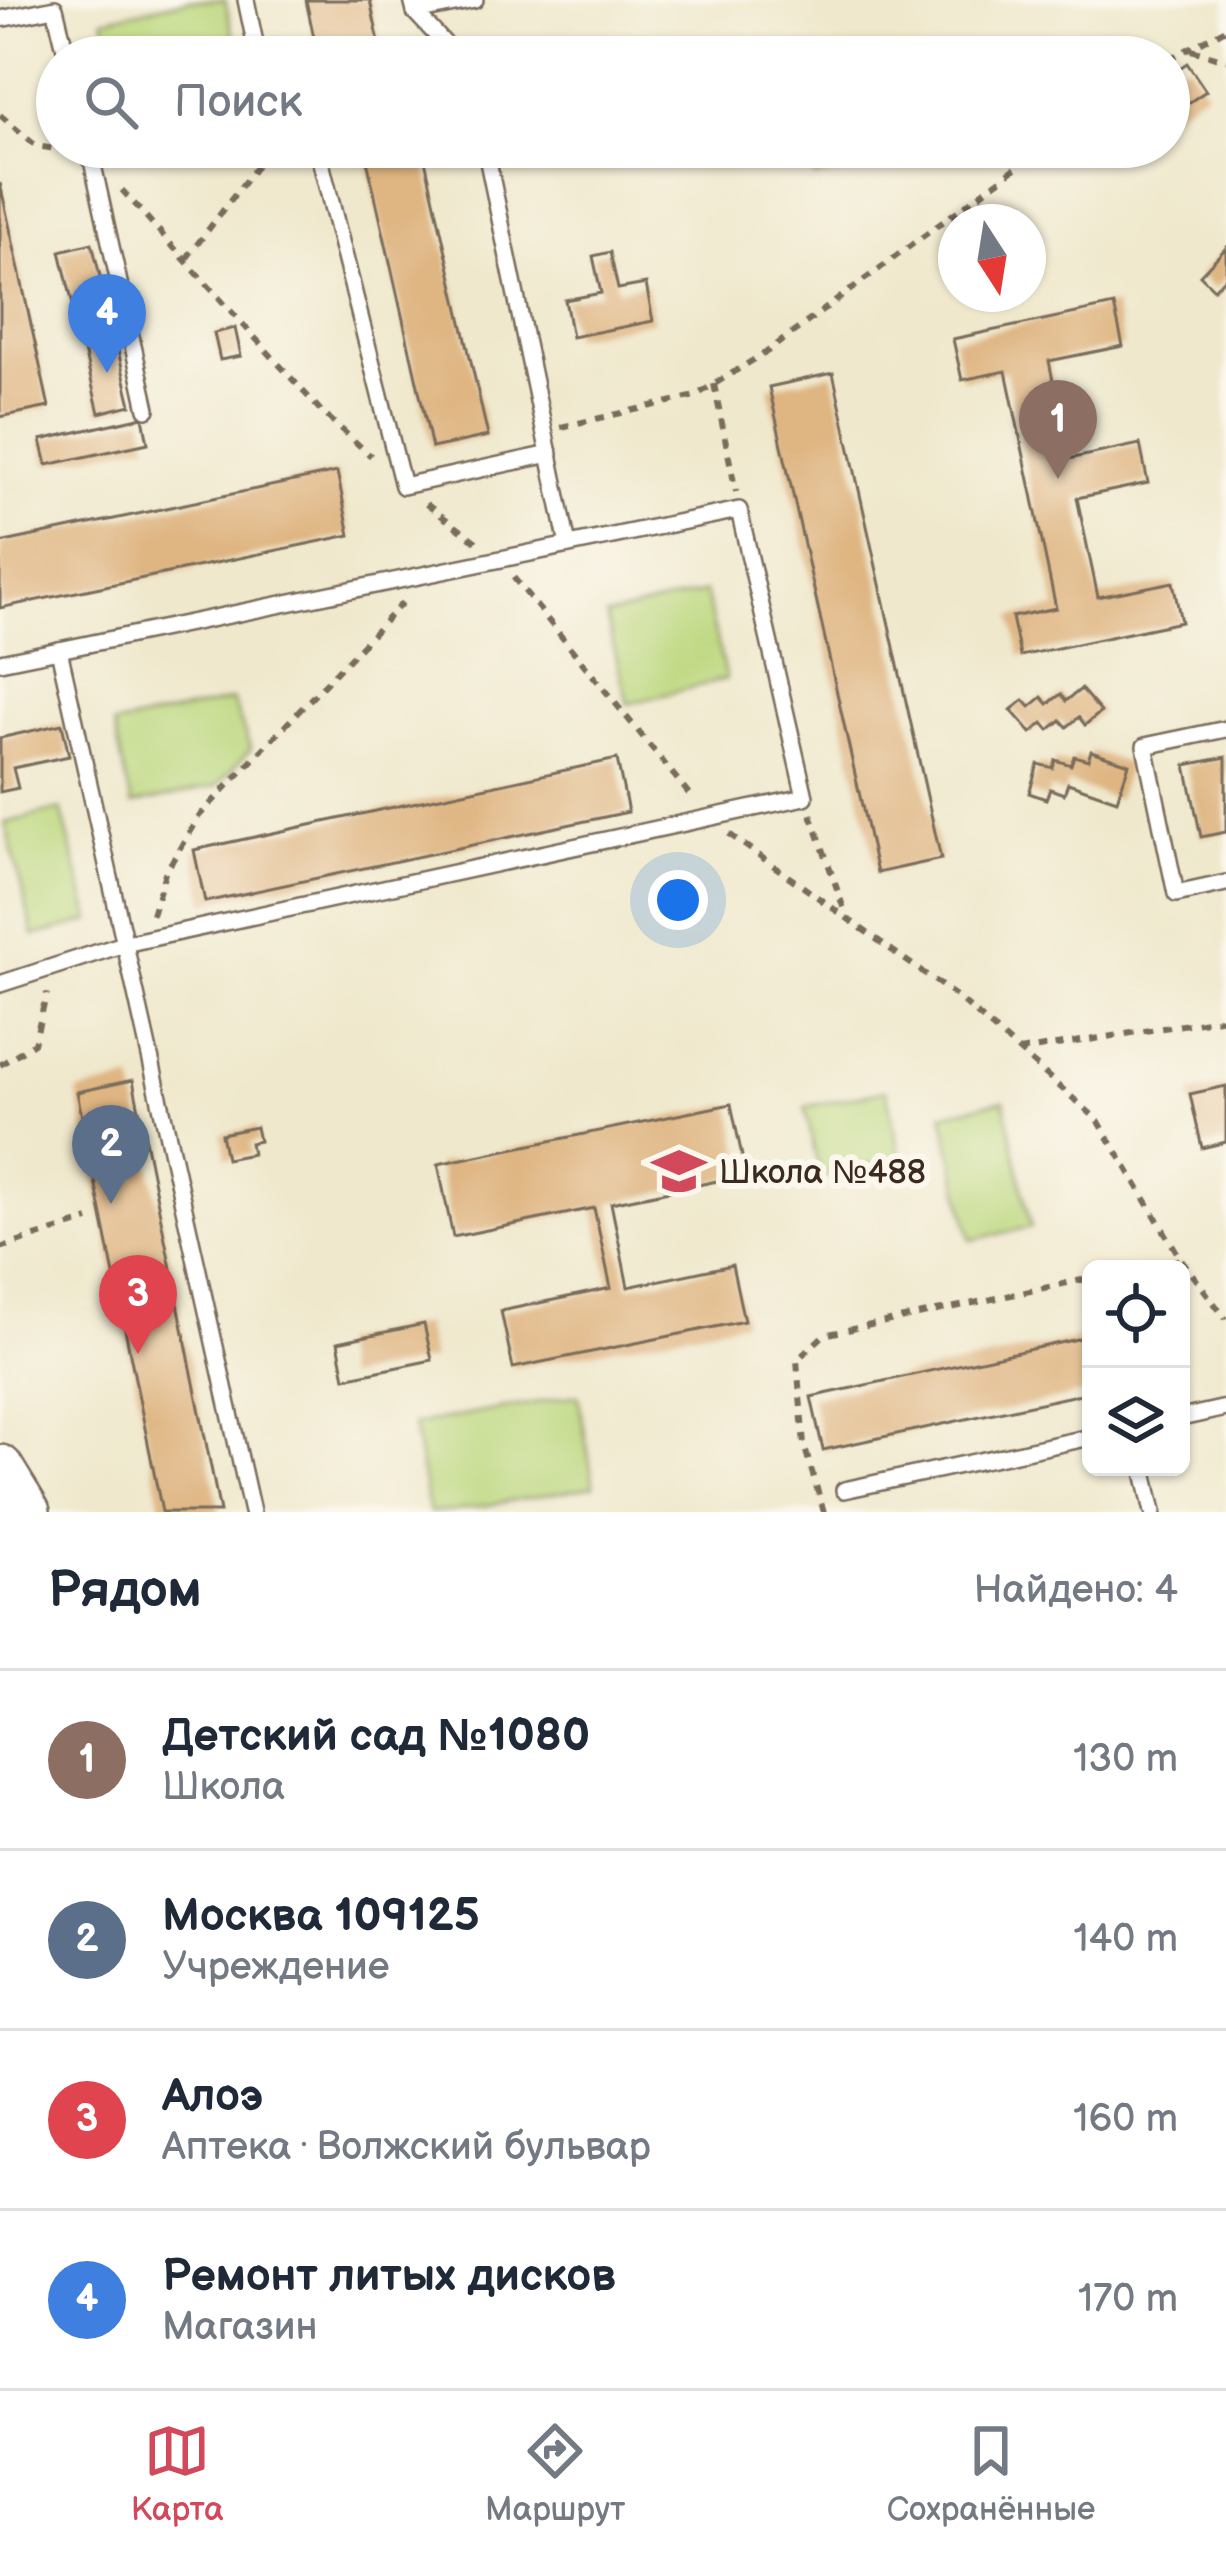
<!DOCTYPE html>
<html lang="ru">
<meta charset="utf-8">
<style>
body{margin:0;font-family:"Balsamiq Sans",sans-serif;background:#f6f6f7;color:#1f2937}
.controls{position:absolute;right:36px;bottom:36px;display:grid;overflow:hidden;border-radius:18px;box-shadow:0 3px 9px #0004}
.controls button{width:108px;height:108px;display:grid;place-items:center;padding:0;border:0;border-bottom:3px solid #e0e1e3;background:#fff;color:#1f2937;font:60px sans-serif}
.compass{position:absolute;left:938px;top:204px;width:108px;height:108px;border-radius:50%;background:#fff;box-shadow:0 3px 9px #0004;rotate:168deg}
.you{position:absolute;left:678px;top:900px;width:42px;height:42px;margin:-30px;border:9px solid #fff;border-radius:50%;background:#1a73e8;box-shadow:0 0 0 18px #1a73e833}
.badge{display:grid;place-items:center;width:78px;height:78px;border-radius:50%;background:#d1495b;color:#fff;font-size:39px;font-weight:700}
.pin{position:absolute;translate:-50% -99px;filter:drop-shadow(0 3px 6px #0008)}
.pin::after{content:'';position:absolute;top:63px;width:42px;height:36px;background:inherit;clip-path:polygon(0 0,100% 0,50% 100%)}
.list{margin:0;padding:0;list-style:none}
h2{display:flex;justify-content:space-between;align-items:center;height:156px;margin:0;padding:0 48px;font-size:51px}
h2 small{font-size:39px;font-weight:400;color:#747a83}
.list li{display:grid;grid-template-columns:78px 1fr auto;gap:36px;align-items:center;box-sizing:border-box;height:180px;padding:0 48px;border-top:3px solid #e0e1e3}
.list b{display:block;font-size:45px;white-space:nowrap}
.list p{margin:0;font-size:39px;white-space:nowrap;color:#747a83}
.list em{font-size:39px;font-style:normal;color:#747a83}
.icon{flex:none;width:66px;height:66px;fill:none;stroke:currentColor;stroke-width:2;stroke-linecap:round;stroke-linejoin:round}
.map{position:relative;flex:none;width:1226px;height:1512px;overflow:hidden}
.search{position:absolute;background:#fff;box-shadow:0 3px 9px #0004;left:36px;right:36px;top:36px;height:132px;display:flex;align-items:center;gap:30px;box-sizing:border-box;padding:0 42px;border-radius:66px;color:#747a83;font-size:45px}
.sheet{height:876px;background:#fff}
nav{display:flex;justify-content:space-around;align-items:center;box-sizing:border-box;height:168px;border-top:3px solid #e0e1e3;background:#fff;font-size:33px;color:#747a83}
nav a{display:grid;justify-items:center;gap:6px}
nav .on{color:#d1495b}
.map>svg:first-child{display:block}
.green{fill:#bbd77d;stroke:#7b804e;stroke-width:3}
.building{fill:#dfb582}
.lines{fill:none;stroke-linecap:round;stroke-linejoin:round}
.service-casing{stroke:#7a6c5b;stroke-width:20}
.secondary-casing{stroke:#7a6c5b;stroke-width:50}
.path{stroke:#7a6c5b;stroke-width:6;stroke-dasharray:9 9;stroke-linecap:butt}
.service{stroke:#fff;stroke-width:15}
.secondary{stroke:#fff;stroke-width:45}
.labels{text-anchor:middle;stroke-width:12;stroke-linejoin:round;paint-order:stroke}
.poi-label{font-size:33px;fill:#3b2a1e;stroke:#fbf7ec;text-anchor:start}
</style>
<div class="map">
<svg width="1226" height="1512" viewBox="0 0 1226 1512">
<rect width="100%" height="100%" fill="#fbf7ec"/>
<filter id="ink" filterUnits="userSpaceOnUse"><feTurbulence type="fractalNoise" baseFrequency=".00833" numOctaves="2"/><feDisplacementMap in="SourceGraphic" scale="24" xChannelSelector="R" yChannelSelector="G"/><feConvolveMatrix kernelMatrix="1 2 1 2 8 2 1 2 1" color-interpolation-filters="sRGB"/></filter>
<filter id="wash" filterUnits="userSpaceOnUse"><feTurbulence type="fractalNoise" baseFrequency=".004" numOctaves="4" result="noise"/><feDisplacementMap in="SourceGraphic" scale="48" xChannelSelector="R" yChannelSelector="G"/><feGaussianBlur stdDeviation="2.7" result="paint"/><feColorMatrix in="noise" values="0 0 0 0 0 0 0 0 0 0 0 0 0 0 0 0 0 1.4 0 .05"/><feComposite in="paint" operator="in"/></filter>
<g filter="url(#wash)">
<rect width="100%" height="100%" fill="#efe8cc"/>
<g class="green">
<path d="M187,0H225L238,57H113L103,19Z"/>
<path d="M808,147H928L929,150L815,178Z"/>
<path d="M705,592L726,679L628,704L606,616Z"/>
<path d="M232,700L251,749L217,786L132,805L114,726Z"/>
<path d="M61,809L91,921L34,936L5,823Z"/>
<path d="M886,1090L901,1158L820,1176L805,1107Z"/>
<path d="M1004,1100L1031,1227L971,1240L943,1114Z"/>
<path d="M578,1395L594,1486L449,1512H429L413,1425Z"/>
</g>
<g id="blocks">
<g class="building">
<path d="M306,0H370L382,57H318Z"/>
<path d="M1187,63L1206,91L1169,116V75Z"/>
<path d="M364,147H422L488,436L432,448Z"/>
<path d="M0,183L49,407L0,417Z"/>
<path d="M92,243L131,405L99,413L60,251Z"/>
<path d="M1226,248V277L1214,289L1200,275Z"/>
<path d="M610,252L618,289L646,284L653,321L572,337L565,300L601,293L593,256Z"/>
<path d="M1114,305L1123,346L1049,361L1069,459L1140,444L1148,483L1077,498L1098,597L1173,582L1181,622L1020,656L1012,617L1056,608L1006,371L962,380L953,339Z"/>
<path d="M235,328L241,356L220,360L214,333Z"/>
<path d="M833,373L941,859L877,873L769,387Z"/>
<path d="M143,417L148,443L47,465L41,440Z"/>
<path d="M337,472L350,535L0,608V543Z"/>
<path d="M1081,689L1101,712L1085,725L1079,717L1067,727L1061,720L1049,730L1043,723L1031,733L1011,710L1024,700L1030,707L1042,697L1048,704L1061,694L1066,701Z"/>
<path d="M62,724L69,756L13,768L18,788L0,792V738Z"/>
<path d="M1091,751L1129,764L1117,800L1068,783L1064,794L1050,789L1046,799L1029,793L1038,764L1053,768L1055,760L1071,765L1074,756L1088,760Z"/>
<path d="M1226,757V832L1201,837L1186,765Z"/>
<path d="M617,759L628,812L205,902L194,850Z"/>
<path d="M133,1080L220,1512H162L77,1092Z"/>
<path d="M1226,1086V1142L1202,1148L1190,1094Z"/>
<path d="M731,1104L746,1175L611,1203L628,1287L732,1265L744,1321L513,1368L501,1311L611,1288L594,1208L453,1237L438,1164Z"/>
<path d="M256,1127L259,1141L250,1143L252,1154L226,1159L221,1134Z"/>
<path d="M424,1324L432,1360L345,1378L338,1342Z"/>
<path d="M1091,1336V1392L823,1450L811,1397Z"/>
</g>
</g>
</g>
<g filter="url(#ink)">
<use href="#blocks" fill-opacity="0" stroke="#7a6c5b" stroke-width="3"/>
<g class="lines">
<defs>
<g id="service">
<path d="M246,0L258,57"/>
<path d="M412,0L415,12L457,57"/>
<path d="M415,12L475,0"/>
<path d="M0,19L55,8L67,57"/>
<path d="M89,147L147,409"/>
<path d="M317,147L403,486L550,454"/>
<path d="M485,147L568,545"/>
<path d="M0,662L59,650"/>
<path d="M1226,729L1145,746L1176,894L1226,883"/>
<path d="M0,984L124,944L805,797L739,510L59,650L252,1512"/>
<path d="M1181,1418L1226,1408"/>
<path d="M1143,1467L1153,1512"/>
<path d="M844,1490L1091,1437"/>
</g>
<path id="secondary" d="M0,1468L27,1512"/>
</defs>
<use href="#service" class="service-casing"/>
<use href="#secondary" class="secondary-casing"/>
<g class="path">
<path d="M1191,50L1226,60"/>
<path d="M1169,59L1226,29"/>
<path d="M0,115L36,146L68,151"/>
<path d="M110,151L130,147"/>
<path d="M122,190L321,411L371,456"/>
<path d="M186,259L271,147"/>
<path d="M714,384L736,492"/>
<path d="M561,427L695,396L768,351L1044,147"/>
<path d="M426,504L478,543"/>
<path d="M513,577L694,800"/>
<path d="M811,814L846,915"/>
<path d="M729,834L956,996L1098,1120L1181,1259L1226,1319"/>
<path d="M152,915L165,873L199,816L404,601"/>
<path d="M1019,1051L1226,1018"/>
<path d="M0,1065L34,1043L47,993"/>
<path d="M0,1248L89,1220"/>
<path d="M1135,1269L1181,1259"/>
<path d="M824,1512L804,1445L797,1360L824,1335L1091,1278"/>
</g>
<use href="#service" class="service"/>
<use href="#secondary" class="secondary"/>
</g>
</g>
<defs>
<symbol id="school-bare" viewBox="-9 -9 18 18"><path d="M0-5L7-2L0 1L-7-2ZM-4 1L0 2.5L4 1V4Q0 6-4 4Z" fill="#d1495b" stroke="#fbf7ec" stroke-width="2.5" paint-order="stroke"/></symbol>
</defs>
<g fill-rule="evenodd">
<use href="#school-bare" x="641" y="1133" width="76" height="76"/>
</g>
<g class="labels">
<g class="poi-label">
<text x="719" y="1183">Школа №488</text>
</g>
</g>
</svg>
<div class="controls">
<button><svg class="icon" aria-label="locate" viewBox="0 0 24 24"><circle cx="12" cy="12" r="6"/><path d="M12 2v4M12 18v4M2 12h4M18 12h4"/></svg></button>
<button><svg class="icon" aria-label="layers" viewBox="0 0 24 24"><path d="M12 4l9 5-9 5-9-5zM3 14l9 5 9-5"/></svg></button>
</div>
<svg class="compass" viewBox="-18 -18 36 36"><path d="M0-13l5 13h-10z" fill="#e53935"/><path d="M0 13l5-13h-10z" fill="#747a83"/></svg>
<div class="you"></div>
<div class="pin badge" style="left:1058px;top:479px;background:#8d6e63">1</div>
<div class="pin badge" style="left:111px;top:1204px;background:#5c6f8a">2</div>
<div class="pin badge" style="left:138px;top:1354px;background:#e0444e">3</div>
<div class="pin badge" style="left:107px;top:373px;background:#3f7fe0">4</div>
<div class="search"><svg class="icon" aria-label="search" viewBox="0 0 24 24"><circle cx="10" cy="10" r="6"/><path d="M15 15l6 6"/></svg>Поиск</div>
</div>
<section class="sheet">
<h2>Рядом<small>Найдено: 4</small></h2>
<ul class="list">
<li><span class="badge" style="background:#8d6e63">1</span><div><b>Детский сад №1080</b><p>Школа</p></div><em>130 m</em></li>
<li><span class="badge" style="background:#5c6f8a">2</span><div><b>Москва 109125</b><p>Учреждение</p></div><em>140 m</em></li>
<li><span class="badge" style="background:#e0444e">3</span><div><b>Алоэ</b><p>Аптека · Волжский бульвар</p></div><em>160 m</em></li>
<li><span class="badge" style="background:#3f7fe0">4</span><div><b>Ремонт литых дисков</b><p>Магазин</p></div><em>170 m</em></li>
</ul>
</section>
<nav>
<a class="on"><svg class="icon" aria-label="map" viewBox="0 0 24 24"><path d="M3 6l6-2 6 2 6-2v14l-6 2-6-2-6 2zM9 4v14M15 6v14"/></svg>Карта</a>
<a><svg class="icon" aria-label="directions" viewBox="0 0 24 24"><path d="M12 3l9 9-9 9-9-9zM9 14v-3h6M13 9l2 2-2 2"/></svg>Маршрут</a>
<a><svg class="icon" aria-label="saved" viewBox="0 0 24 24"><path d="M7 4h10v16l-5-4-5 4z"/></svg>Сохранённые</a>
</nav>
